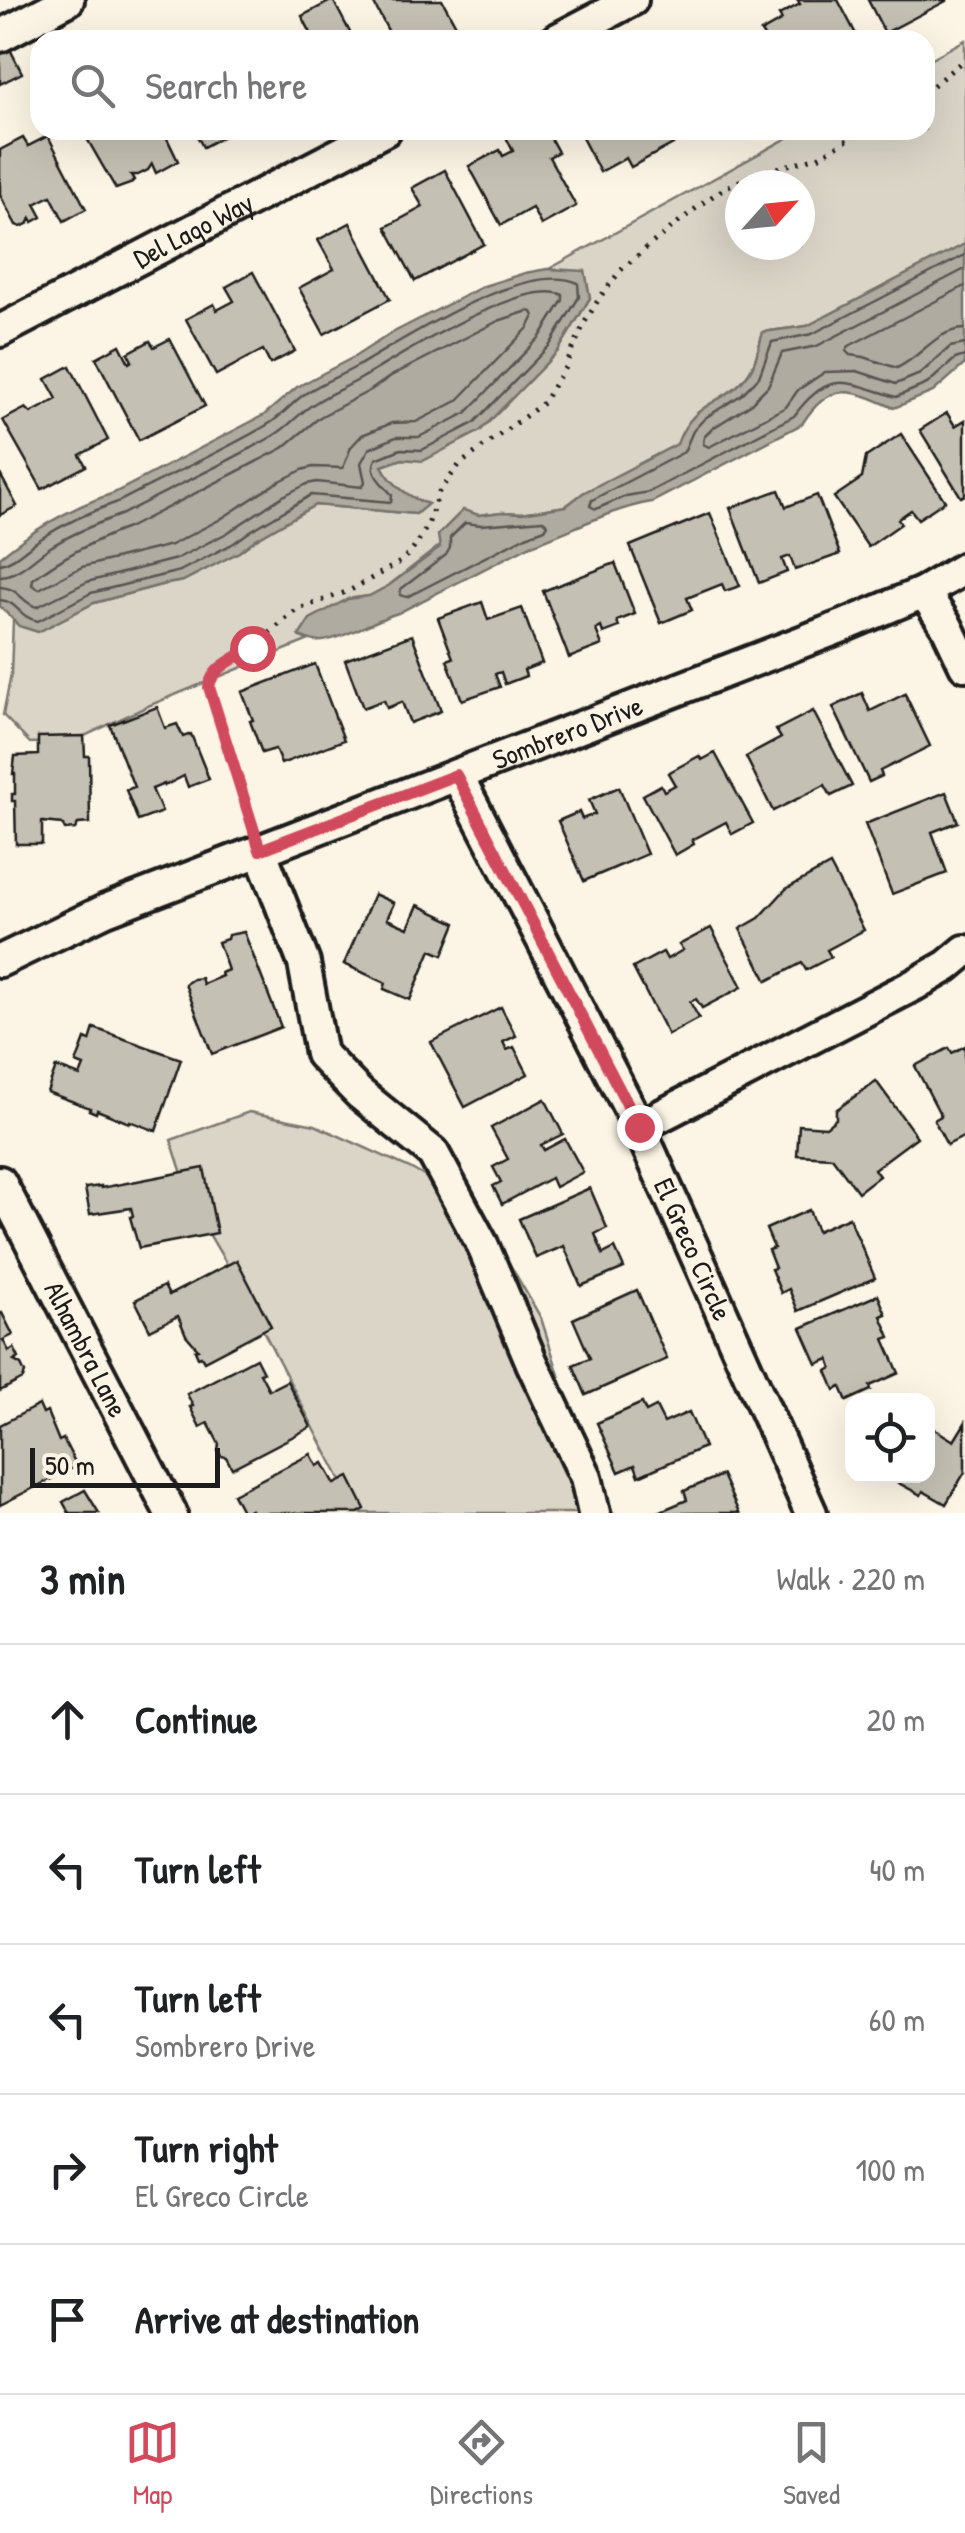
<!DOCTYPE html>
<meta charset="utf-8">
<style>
body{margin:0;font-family:"Patrick Hand",sans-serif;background:#f2f2f2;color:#202124}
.controls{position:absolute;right:30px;bottom:30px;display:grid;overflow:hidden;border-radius:20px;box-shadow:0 10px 40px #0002}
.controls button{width:90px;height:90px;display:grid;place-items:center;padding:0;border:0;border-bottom:2px solid #e0e0e0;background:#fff;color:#202124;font:50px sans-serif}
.compass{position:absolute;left:725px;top:170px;width:90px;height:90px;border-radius:50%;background:#fff;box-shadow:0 10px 40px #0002;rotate:63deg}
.scale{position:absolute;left:30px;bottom:25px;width:190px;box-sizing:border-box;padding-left:10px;border:5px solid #1c1c1c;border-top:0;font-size:28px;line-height:35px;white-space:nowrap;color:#1c1c1c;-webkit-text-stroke:8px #fcf5e5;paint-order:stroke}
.stop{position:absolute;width:30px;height:30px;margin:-22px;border:8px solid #d1495b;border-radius:50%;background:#fff}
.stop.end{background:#d1495b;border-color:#fff;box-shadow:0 2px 10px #0008}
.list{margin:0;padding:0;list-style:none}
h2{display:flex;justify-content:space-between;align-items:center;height:130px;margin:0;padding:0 40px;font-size:42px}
h2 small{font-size:32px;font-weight:400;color:#757577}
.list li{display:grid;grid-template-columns:65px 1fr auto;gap:30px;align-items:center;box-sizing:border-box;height:150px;padding:0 40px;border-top:2px solid #e0e0e0}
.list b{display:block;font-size:38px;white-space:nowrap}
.list p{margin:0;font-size:32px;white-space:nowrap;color:#757577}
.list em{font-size:32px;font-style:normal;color:#757577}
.icon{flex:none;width:55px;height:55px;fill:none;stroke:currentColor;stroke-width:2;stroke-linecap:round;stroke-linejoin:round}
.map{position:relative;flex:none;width:965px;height:1513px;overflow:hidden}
.search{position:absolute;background:#fff;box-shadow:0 10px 40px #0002;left:30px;right:30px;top:30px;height:110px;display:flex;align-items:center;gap:25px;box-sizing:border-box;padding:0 35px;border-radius:30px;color:#757577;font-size:38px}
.sheet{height:880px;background:#fff}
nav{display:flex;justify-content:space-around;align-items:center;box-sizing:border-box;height:140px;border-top:2px solid #e0e0e0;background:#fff;font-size:28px;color:#757577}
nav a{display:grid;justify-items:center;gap:5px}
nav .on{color:#d1495b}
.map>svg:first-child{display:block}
.green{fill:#dbd5c8;stroke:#7c7872;stroke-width:2.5;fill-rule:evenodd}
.water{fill:#b0aba1;stroke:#75726c;stroke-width:2.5}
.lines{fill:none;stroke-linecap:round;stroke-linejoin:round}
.shore{stroke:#575551;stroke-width:2.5}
.building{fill:#c4c0b3;stroke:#1c1c1c;stroke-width:2.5}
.minor-casing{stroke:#1c1c1c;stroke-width:38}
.path{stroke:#1c1c1c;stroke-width:5;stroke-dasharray:2.5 8;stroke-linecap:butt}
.minor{stroke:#fcf5e5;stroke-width:30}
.route{stroke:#d1495b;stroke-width:12}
.labels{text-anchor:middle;stroke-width:8;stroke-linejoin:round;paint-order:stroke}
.street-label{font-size:28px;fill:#1c1c1c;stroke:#fcf5e5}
</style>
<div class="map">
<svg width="965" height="1513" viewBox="0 0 965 1513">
<rect width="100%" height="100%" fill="#fcf5e5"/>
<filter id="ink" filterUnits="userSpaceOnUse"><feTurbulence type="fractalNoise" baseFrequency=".01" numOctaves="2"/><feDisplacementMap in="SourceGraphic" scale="20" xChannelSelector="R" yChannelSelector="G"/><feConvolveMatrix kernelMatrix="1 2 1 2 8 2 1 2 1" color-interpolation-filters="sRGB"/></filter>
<g filter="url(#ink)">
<g class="green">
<path d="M965,40V244L807,326L763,332C759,344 757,361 750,371C728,406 693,397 678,444L583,493L566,506L522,513L502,512L479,515L388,586L370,596L348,599L300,637L309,640L148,706L74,741L30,743L3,715L11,674L13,620L19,626L38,632L94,603L161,585L183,581L239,552L256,539L315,505L416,514L427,504C409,497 391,484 382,466L402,459L423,460L480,431L558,351L590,298L585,272L549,269L802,130H925V62ZM740,185H800V245H740Z"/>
<path d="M249,1112L315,1125L410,1168L476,1206L541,1318L584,1454L613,1513H358L241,1288L193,1207L171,1140Z"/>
</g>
<g class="water">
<path d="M965,244V364L933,392L894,408C852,389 830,380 802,424L652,502C610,509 571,531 531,545L398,613C377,619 334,644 315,641C314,641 300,637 299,636L310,619L348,599L369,596L388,586L440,548L438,535L463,510L479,515L502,512L522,513L566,506L583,493L677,444C694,397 728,406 750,371C757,361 759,344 763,332L807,326Z"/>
<path d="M547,269L585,271L590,298L558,351L480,431L423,461L402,459L382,466C391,484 409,498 428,504L416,514L315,505L256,539L239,552L183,581L161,585L94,603L38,632L19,626L0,606V557C34,529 72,507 114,493L264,415L297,387L354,357L390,334L484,286L525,273Z"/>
</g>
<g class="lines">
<g class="shore">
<path d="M965,255L812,334L772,342L759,377L741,395L705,418L693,431L684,452L592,500L590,506L596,509L626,496L649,492L666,483L794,416C829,368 847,382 896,397L927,384L955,359L965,356"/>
<path d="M965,269L817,346L782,353L768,386L749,405L713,428L704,437L703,444L709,447L786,407L798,390L825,372L857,371L896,384L920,374L950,347L965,344"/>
<path d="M965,286L849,346L846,351L850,355L864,357L897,368C923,356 935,330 965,329"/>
<path d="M528,311L532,312L534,316L528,328L457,401L416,422L392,423L362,435L351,447L343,468L313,467L302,470L278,482L219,520L171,545L82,567L39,589L32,585L33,579C63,556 95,540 130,527L283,448L320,417L371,390L391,376L498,321Z"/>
<path d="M543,520L548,524L545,529L526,536L407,597L400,595L401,589L446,555L450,548V538L465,523L481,525Z"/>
<path d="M0,564C16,561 28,546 42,538C65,523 92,511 118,502C167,476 219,453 267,425C281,417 290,405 302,396C317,384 338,377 356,367C403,340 525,259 578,283L579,297L550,345L474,423L422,450L401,449L376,459C368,474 383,484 392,495L391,502L311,495L252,530L234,543L180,571L91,593L38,621C18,617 17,601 0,600"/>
<path d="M0,576C20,575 33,558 49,548C72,533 98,523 123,514C173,487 225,464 273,436C289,427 300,412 315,403C330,393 347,387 362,378C400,356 523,277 563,295V300L540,337L466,413L419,437H396L369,449L361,463L365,482L362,487L317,482L307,484L283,496L227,533L176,559L87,582L37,607C21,603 20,588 0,587"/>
</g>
</g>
<g class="building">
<path d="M333,0L354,40H306L313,37L302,16Z"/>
<path d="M372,0H442L459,31L442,40H393Z"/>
<path d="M797,0H838L859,40H766L761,32L782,20L779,15L800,4Z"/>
<path d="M868,0H948L885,33Z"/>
<path d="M9,47L22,73L0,84V51Z"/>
<path d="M82,130H163L178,161L156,173L152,164L148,170L138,175H131L134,180L130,184L116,189Z"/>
<path d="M194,130H224L226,135L203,147Z"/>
<path d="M519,130H546L558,152L549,157L576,206L541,225L532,208L501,225L469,166L500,150L503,156L513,151L506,137Z"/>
<path d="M578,130H665L673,144L631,167L626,158L600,172Z"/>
<path d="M48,136L86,209L64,221L51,196L35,204L42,217L33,222L31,218L29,223L21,227L16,225L0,195V150L23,138L28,146Z"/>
<path d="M445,170L484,244L415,281L386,227L423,207L412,188Z"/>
<path d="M350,223L390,299L324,334L299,288L334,269L318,240Z"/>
<path d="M253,272L295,351L270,364L263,350L216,375L186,319L214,304L217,310L234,301L226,287Z"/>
<path d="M170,339L205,406L139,440L96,358L120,345L129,363L132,361L128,353L150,341L154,347Z"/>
<path d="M70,366L108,440L80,455L86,466L42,489L3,420L26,408L31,413L57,399L46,379Z"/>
<path d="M947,413L955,426L965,420V495L961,497L920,430Z"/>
<path d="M901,434L945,501L918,519L911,510L898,519L901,524L868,547L834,497L862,478L866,457Z"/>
<path d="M0,474L17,506L0,515Z"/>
<path d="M779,490L786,507L817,495L840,554L795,570L790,556L782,559L787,572L759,583L730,508Z"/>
<path d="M710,513L740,586L725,591L722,584L687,598L692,610L661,623L630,546Z"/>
<path d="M615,563L635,614L617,621L619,627L603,633L601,627L596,630L602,645L569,658L543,591Z"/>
<path d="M482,602L488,620L522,608L542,663L524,670L526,676L505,684L501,672L495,674L500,687L462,700L447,660L453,658L438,618Z"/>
<path d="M412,635L441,711L410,723L402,702L387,708L384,700L363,708L345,660Z"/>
<path d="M315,664L344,740L281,764L275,749L262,753L250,721L253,720L242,692Z"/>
<path d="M862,693L870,711L905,694L930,746L880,771L882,776L869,782L833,707Z"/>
<path d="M157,707L165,728L177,724L183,737L191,734L209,779L188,787L184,776L164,786V784L152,789L162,812L138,821L126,790L134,787L110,725Z"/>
<path d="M813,711L852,786L831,796L825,785L773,811L746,757L781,738L776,730Z"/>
<path d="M84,736L85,756H89L90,823L78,824L75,829L65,830L62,824L42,822V844H16L15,801H12V794H15V774H13L15,756L38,755V737Z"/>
<path d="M715,753L753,823L732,834L726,822L692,840L694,844L675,855L643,795L661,785L664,791L675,785L668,773L699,756L702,760Z"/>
<path d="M619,787L647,854L584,881L558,821L579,812L582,819L595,814L589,800Z"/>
<path d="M946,792L958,822L932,832L947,873L892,894L865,824Z"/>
<path d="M830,865L864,930L827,950L831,957L806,970L802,963L767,981L740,929L759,918L786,889Z"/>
<path d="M374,894L394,903L387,919L408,928L418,905L456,923L443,955L431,950L410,1000L384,989L386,983L344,964Z"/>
<path d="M711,928L742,987L702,1008L696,999L690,1002L699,1018L668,1035L633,968L663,952L667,959L683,950L679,945Z"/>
<path d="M244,932L281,1027L212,1054L185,984L193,979L201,978L203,984L222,976L221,973L228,970L218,942L227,939L228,935Z"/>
<path d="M501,1007L516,1036L503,1042L507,1050L514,1047L528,1074L465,1107L431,1042Z"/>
<path d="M94,1028L181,1059L156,1131L130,1121L129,1123L97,1110L96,1113L89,1110L90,1108L47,1092L56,1067L80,1076L84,1066L76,1063L85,1039L90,1041Z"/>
<path d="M965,1046V1136L947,1145L934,1120L941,1116L915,1066L949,1048L952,1053Z"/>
<path d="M876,1081L917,1137L874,1169L879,1176L858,1192L832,1157L797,1155L799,1125L826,1127L836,1119V1110Z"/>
<path d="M545,1099L563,1134L541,1145L544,1150L565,1139L583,1172L555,1187L551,1178L502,1204L493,1186L501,1182L493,1167L508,1159L491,1128Z"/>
<path d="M204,1168L217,1233L139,1248L130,1217L133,1216L131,1208L90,1214L85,1188L101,1186V1188Z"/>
<path d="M590,1188L607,1228L595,1234L603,1254L615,1248L624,1268L581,1286L564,1246L536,1258L519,1219Z"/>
<path d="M809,1210L817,1231L849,1217L875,1278L798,1311L789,1289L781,1293L771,1269L775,1268L768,1250L774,1248L766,1229Z"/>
<path d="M237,1260L271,1326L204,1361L201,1356L198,1357L195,1350L198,1349L186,1335L178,1316L150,1330L135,1300L164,1286L169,1295Z"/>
<path d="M637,1290L667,1359L586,1395L573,1365L590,1358L573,1319Z"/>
<path d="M878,1295L886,1314L881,1316L890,1337L884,1339L899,1373L870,1386L871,1390L847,1401L841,1387L835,1390L827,1371L832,1368L829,1359L817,1364L801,1328Z"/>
<path d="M0,1313H2L13,1335L3,1340L9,1351L14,1348L19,1358L14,1361L21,1365L25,1373L23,1379L0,1391Z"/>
<path d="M256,1358L263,1372L260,1373L269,1390L287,1381L311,1427L232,1468L226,1457L221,1456L218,1451L219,1444L208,1423L200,1427L190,1407L193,1406L187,1394Z"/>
<path d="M642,1403L646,1412L656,1407L664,1423L689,1412L704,1447L639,1476L635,1465L619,1472L597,1423Z"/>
<path d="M39,1405L43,1414L47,1412L59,1441L63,1439L77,1466L0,1505V1425Z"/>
<path d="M965,1423V1472L946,1504L923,1491L921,1495L893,1480L896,1476H928V1425L954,1441Z"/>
<path d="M311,1454L317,1466L323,1463L335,1484L349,1477L365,1509L358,1513H252L251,1510L243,1513L233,1494Z"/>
<path d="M722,1475L739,1513H656L687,1500L684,1491Z"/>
<path d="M85,1490L99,1513H69L63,1502Z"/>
</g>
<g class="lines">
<defs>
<g id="minor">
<path d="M0,36L68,0"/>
<path d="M556,40L632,0"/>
<path id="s1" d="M0,331L385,130"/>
<path d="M924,592L947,627L965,665"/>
<path id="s2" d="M457,775L639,1127L811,1513"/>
<path d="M260,850L304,963L321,1054L359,1093L433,1153L482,1244L532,1363L586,1477L594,1513"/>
<path id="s3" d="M0,961L106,910L843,626L924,592L965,568"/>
<path d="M639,1127L914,985L947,966L965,951"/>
<path id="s4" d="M0,1182L171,1513"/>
</g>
</defs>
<use href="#minor" class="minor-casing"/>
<g class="path">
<path d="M925,92L965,59"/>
<path d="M253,828L209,687L211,679L217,670L252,648L296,610L349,591L402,561L414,548L428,525L438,493L460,464L543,403L564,369L585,322L600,297L621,270L651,244L704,202L726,187L755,174L818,157L865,130"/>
</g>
<use href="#minor" class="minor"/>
</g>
</g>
<g class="lines" filter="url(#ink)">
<path class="route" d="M252,648C236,658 212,667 209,687L260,850L456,775L639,1127"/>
</g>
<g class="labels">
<g class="street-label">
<text dy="10" stroke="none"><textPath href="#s1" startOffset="218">Del Lago Way</textPath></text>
<text dy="10" stroke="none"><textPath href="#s3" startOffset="612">Sombrero Drive</textPath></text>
<text dy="10" stroke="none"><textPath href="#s2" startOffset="530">El Greco Circle</textPath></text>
<text dy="10" stroke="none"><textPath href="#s4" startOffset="188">Alhambra Lane</textPath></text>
</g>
</g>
</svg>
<div class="controls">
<button><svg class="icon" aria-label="locate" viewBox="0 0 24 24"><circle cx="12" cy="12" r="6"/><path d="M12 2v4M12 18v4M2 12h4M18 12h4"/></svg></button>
</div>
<svg class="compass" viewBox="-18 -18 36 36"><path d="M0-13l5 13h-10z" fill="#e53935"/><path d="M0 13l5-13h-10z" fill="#757577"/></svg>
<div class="scale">50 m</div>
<div class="stop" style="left:252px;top:648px"></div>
<div class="stop end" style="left:639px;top:1127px"></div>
<div class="search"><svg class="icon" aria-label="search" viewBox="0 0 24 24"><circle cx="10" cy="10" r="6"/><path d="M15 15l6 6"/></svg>Search here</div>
</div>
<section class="sheet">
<h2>3 min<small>Walk · 220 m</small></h2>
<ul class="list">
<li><svg class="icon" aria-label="ahead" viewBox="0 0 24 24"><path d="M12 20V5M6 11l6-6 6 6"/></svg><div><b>Continue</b></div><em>20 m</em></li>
<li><svg class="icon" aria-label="left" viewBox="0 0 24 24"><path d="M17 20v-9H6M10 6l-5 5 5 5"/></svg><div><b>Turn left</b></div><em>40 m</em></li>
<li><svg class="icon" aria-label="left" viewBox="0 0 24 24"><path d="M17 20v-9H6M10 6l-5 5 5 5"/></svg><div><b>Turn left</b><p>Sombrero Drive</p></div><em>60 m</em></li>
<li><svg class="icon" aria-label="right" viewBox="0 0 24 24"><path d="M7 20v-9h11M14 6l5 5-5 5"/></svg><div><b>Turn right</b><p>El Greco Circle</p></div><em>100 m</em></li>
<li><svg class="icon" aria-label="arrive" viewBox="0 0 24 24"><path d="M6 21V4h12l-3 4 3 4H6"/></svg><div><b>Arrive at destination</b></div></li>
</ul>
</section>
<nav>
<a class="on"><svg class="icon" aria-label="map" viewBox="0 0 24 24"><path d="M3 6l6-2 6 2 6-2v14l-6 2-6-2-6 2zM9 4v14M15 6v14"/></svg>Map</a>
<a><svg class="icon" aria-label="directions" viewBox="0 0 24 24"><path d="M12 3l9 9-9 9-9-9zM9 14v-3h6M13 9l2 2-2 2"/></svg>Directions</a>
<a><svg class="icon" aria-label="saved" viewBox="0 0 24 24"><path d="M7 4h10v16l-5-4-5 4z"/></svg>Saved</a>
</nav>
